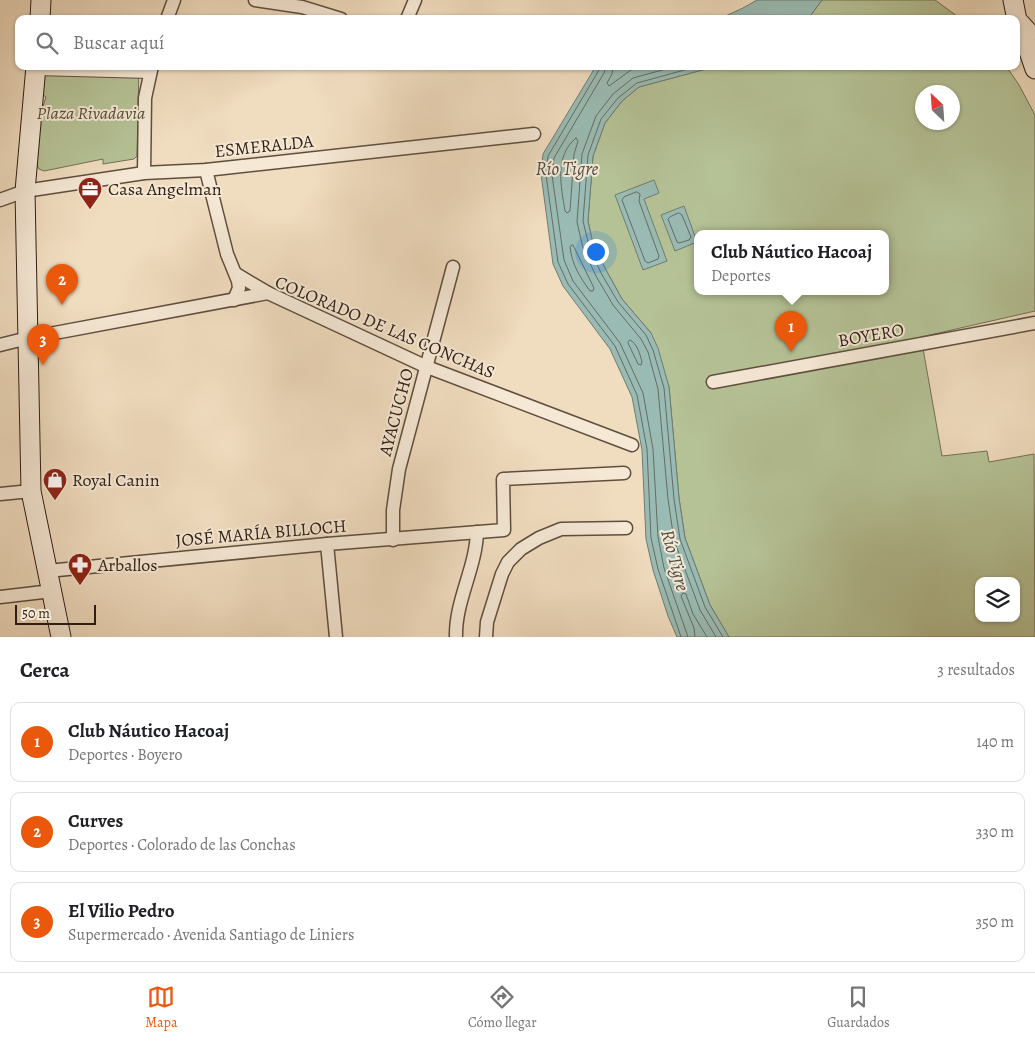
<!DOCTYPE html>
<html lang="es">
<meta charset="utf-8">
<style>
body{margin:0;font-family:Alegreya,serif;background:#f6f6f6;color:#202124}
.controls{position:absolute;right:15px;bottom:15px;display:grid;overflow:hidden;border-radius:10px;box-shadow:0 1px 4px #0004}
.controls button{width:45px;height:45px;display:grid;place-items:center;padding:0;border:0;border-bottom:1px solid #e0e0e0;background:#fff;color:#202124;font:25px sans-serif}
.compass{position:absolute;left:915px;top:85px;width:45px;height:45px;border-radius:50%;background:#fff;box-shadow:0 1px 4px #0004;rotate:335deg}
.scale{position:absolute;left:15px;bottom:12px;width:81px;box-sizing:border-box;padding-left:5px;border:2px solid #2f1e14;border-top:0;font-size:14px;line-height:18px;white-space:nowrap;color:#2f1e14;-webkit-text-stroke:4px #f5e8d5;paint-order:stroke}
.you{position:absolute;left:595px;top:251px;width:18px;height:18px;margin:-12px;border:4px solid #fff;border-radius:50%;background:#1a73e8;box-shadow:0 0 0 8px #1a73e833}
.badge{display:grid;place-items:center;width:32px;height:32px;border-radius:50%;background:#ea580c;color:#fff;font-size:16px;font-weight:700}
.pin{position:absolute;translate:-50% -41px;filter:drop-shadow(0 1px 2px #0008)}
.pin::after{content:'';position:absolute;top:26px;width:18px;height:15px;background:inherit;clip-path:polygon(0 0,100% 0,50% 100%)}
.popup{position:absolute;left:694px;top:230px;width:195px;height:65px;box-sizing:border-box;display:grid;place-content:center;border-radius:10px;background:#fff;filter:drop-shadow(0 1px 4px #0005);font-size:16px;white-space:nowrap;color:#757577}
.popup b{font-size:19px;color:#202124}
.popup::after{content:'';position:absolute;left:50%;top:100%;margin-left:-10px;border:10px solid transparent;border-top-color:#fff}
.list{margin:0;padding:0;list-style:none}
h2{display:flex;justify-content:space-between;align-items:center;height:65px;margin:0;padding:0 20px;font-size:21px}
h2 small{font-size:16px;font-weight:400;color:#757577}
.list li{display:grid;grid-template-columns:32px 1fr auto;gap:15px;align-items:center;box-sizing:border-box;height:80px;margin:0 10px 10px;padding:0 10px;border:1px solid #e0e0e0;border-radius:10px}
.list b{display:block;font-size:19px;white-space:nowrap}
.list p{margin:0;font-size:16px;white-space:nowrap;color:#757577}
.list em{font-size:16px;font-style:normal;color:#757577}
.icon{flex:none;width:28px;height:28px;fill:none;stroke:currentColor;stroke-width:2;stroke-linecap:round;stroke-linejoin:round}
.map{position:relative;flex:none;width:1035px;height:637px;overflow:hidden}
.search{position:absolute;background:#fff;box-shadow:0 1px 4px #0004;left:15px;right:15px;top:15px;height:55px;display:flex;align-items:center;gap:12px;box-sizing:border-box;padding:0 18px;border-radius:10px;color:#757577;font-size:19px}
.sheet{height:335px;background:#fff}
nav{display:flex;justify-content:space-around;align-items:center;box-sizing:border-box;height:70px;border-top:1px solid #e0e0e0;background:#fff;font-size:14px;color:#757577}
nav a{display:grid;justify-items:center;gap:2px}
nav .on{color:#ea580c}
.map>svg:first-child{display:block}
.green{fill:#b5c296;stroke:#727055;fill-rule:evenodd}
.water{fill:#9abbb3;stroke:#6f7c73}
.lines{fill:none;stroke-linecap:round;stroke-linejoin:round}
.shore{stroke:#646c64;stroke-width:1}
.pedestrian-casing{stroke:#5f4e3f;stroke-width:12}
.minor-casing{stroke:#5f4e3f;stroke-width:15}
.secondary-casing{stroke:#2f1e14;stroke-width:21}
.pedestrian{stroke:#f5e8d5;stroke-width:10}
.minor{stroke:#f5e8d5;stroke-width:12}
.secondary{stroke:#f5e8d5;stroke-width:19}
.labels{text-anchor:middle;stroke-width:4;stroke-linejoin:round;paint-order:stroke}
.park-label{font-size:18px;font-style:italic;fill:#574f3b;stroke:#f5e8d5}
.street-label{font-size:18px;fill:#2f1e14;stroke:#f5e8d5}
.poi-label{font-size:18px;fill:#2f1e14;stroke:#f5e8d5;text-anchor:start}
.water-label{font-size:19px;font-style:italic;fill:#4f4d44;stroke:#f5e8d5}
</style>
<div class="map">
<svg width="1035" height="637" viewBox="0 0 1035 637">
<rect width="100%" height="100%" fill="#f0dcbf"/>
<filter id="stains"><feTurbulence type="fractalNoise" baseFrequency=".004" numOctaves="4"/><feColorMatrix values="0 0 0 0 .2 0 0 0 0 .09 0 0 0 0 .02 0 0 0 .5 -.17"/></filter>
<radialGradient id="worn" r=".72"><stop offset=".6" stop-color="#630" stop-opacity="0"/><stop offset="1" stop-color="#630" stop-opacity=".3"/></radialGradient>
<g class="green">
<path d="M822,0H935L961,19H808Z"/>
<path d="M47,66H139L137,156L134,159L103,164V159L44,171L39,169L37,165L40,115L46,97L40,93Z"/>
<path d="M717,66H1006L1019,85L1035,115V311L921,337L942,456L987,451L989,462L1034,454L1035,637H729L710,605L685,538L679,498L669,387L651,333L622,299L606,270L593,244L588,221L593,156L605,123L622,101L639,87ZM922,92H952V122H922ZM697,233H885V291H697ZM979,581H1016V618H979Z"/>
</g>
<g class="water">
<path d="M757,0H822L808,19H719L743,8Z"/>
<path d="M596,66H717L639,87L622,101L605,123L593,156L588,221L593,244L606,270L622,299L651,333L658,348L669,387L679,498L685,538L710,605L729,637H677L668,616L653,570L646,539L642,450L632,397L610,349L563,286L553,264L541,174L543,154Z"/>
<path d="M654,180L659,193L644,199L667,261L643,270L615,195Z"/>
<path d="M684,206L697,242L675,251L661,215Z"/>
</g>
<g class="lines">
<g class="shore">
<path d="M599,66V70L548,156L546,175L558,262L568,284L615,346L637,395L647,449L651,538L658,569L681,637"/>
<path d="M606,66L604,73L554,158L552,175L564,260L573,281L620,343L643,393L653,449L658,537L664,568L688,637"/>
<path d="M613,66L612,74L607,83L609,86L631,70L646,66"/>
<path d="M677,66L633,78L613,94L596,116L582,154L577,222L583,248L596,276L613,305L641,339L648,352L658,389L668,499L674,540L700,610L716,637"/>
<path d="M699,66L637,83L618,98L601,119L588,155L583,221L589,246L601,273L618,302L646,335L653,350L664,388L674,499L680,539L705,607L723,637"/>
<path d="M576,138L578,141L574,154L570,211L567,213L565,211C561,186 554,156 576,138Z"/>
<path d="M637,192L640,194L639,201L659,256L658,259L648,263L645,261L622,200L624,197Z"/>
<path d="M679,213L682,215L691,237L689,240L679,243L677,242L668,219L670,217Z"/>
<path d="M573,245L594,288L593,291H590C580,277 572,265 570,247Z"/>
<path d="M630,340C637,343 640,354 642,362L641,365L638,364L628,343Z"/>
<path d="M695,637L694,628L681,596L683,593L686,594L693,614L707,637"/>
</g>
<defs>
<path id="pedestrian" d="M36,70L150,73"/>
<g id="minor">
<path d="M255,0L302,7L341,19"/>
<path d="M167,19L174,0"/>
<path d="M407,19L415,0"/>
<path d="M206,170L227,254L238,281L239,288L234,300"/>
<path d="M144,173L145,98L152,66"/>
<path d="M0,200L25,191L144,173L206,170L534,134"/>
<path d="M236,274L268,293L427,367L632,445"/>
<path d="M0,345L28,338L268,293"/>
<path d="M713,382L1035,323"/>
<path d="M0,494L31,491"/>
<path d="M393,540V510L399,469L453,267"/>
<path d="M327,544L336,637"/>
<path d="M47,571L327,544L504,530L503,479L624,473"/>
<path d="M0,597L52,591"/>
<path d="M456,637C455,601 476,568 477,532"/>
<path d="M486,637L487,622L502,574L508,562L521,549L539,538L561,529L626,528"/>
</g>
<g id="secondary">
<path d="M1013,0L1017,20L1028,32"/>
<path d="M40,19L41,0"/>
<path d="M1020,25L1035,69"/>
<path d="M36,66L25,191L31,491L61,637"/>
</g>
</defs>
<use href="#pedestrian" class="pedestrian-casing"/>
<use href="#minor" class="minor-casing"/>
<use href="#secondary" class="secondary-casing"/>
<use href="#pedestrian" class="pedestrian"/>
<use href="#minor" class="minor"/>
<use href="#secondary" class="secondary"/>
</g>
<defs>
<symbol id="office-pin" viewBox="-11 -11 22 30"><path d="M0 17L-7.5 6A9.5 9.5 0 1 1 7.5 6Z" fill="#8f2418" stroke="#f5e8d5"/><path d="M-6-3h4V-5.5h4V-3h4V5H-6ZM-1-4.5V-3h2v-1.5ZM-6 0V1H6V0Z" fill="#fff"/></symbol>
<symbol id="shop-pin" viewBox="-11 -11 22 30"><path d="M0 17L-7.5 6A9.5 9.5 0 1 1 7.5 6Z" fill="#8f2418" stroke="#f5e8d5"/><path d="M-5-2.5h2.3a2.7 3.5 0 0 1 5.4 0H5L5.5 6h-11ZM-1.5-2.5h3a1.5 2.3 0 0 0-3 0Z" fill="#fff"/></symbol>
<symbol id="pharmacy-pin" viewBox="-11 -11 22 30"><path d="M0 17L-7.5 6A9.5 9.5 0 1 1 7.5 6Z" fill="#8f2418" stroke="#f5e8d5"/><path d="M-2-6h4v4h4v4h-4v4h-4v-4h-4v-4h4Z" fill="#fff"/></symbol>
</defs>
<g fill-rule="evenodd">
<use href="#office-pin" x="76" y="175" width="28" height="38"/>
<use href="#shop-pin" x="41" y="466" width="28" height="38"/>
<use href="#pharmacy-pin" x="66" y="551" width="28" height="38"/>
</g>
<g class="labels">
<g class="park-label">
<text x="91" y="119">Plaza Rivadavia</text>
</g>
<g class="street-label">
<text transform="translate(264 146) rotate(-6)" y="6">ESMERALDA</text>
<text transform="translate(385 327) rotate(23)" y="6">COLORADO DE LAS CONCHAS</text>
<text transform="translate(871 335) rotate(-10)" y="6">BOYERO</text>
<text transform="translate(396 412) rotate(-75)" y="6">AYACUCHO</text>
<text transform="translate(261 533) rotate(-5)" y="6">JOSÉ MARÍA BILLOCH</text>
</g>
<g class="poi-label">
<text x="108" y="195">Casa Angelman</text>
<text x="72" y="486">Royal Canin</text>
<text x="98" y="571">Arballos</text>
</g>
<g class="water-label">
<text x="567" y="175">Río Tigre</text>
<text transform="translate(676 560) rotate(75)" y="7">Río Tigre</text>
</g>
</g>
<rect width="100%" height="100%" filter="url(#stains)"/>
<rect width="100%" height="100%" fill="url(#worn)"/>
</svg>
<div class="controls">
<button><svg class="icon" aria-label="layers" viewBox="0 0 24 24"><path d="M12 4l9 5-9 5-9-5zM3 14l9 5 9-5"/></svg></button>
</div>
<svg class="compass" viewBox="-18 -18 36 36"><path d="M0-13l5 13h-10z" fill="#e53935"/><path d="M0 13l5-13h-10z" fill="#757577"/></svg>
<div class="scale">50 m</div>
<div class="you"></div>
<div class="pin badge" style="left:791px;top:352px">1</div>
<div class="popup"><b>Club Náutico Hacoaj</b>Deportes</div>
<div class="pin badge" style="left:62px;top:305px">2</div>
<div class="pin badge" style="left:43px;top:365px">3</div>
<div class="search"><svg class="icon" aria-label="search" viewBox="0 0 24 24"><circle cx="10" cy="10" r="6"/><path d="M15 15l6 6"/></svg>Buscar aquí</div>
</div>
<section class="sheet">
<h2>Cerca<small>3 resultados</small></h2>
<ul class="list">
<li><span class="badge">1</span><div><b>Club Náutico Hacoaj</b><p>Deportes · Boyero</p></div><em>140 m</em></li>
<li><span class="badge">2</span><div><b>Curves</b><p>Deportes · Colorado de las Conchas</p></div><em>330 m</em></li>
<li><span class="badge">3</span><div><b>El Vilio Pedro</b><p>Supermercado · Avenida Santiago de Liniers</p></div><em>350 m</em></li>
</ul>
</section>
<nav>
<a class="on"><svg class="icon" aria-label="map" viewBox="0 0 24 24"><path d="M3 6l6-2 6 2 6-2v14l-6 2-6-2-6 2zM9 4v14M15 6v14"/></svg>Mapa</a>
<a><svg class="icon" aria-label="directions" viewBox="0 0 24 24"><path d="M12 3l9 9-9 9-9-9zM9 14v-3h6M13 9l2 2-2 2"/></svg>Cómo llegar</a>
<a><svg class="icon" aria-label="saved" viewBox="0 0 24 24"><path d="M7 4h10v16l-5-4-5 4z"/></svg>Guardados</a>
</nav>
